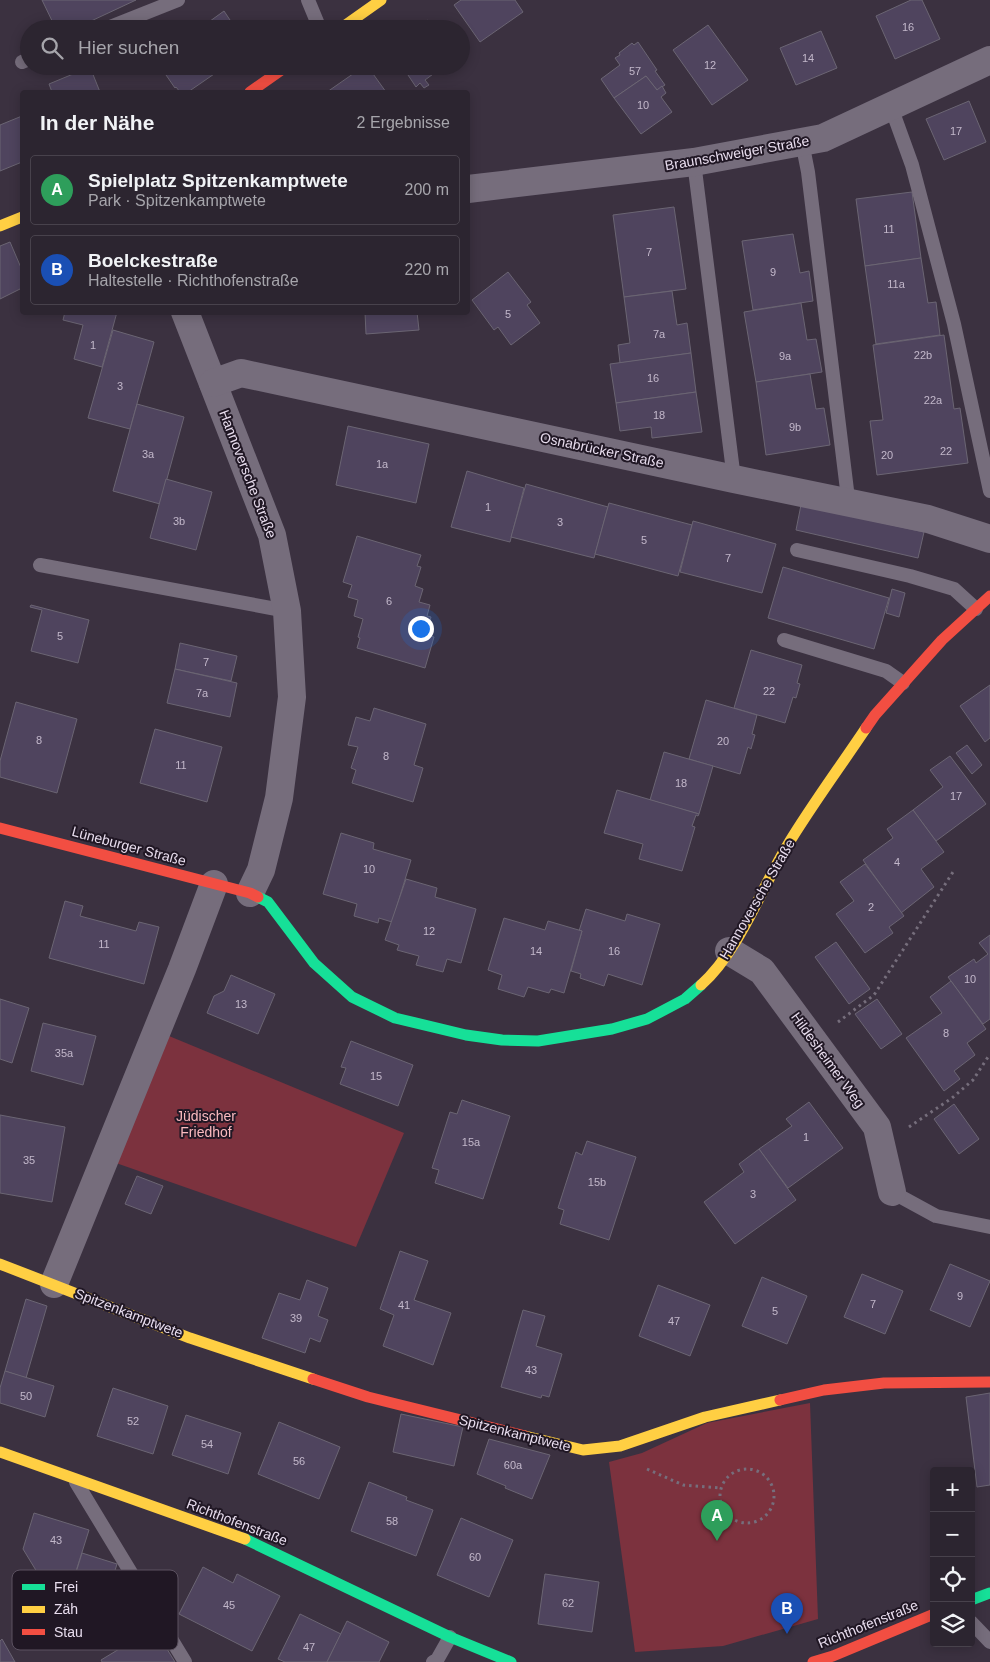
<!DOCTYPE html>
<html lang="de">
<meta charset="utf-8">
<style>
body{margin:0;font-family:Helvetica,sans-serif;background:#38313c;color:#f1f3f6}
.controls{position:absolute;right:15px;bottom:15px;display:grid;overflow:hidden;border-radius:5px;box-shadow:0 2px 12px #0003}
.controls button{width:45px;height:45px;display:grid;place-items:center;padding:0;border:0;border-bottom:1px solid #48424c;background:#2c2530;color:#f1f3f6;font:25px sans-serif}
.you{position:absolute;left:420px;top:628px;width:18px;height:18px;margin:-12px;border:4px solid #fff;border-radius:50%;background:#1a73e8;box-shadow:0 0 0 8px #1a73e833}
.badge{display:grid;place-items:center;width:32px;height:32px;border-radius:50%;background:#aba1b1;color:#fff;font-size:16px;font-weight:700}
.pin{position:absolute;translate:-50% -41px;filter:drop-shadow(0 1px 2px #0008)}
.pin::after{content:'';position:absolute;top:26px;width:18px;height:15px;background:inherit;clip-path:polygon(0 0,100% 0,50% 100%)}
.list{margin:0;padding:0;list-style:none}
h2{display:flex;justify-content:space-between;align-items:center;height:65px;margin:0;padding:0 20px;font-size:21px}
h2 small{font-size:16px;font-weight:400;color:#a6a5ab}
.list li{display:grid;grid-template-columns:32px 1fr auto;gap:15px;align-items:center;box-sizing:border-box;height:70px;margin:0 10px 10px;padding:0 10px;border:1px solid #48424c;border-radius:5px}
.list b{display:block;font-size:19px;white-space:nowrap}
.list p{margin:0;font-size:16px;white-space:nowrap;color:#a6a5ab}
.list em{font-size:16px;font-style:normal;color:#a6a5ab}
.icon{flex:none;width:28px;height:28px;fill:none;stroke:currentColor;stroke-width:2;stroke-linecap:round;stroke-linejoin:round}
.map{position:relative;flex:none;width:990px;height:1662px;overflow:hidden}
.search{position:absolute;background:#2c2530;box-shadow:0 2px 12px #0003;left:20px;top:20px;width:450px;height:55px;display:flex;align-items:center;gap:12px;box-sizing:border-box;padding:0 18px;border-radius:28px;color:#a6a5ab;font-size:19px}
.panel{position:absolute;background:#2c2530;box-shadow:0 2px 12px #0003;left:20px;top:90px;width:450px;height:225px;border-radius:5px}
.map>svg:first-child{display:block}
.green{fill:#7c323e}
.building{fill:#4f445e;stroke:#6b6573}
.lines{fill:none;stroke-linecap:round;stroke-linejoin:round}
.path{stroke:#766e7c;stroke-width:3;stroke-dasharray:2.5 4;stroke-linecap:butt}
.lane{stroke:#766d7c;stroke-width:14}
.street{stroke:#766d7c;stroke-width:28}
.fast{stroke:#16e098;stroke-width:11}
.slow{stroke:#ffcf43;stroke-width:11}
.jam{stroke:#f24e42;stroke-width:11}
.labels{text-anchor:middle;stroke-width:4;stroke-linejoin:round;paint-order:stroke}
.number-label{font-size:11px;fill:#c2b7ca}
.street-label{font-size:14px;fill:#e8ddee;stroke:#201724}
.park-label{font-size:14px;fill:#fbbabf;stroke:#201724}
.key{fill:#201724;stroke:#5c5261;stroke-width:1}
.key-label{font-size:14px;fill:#e8ddee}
</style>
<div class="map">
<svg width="990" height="1662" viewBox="0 0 990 1662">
<rect width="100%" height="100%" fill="#3b3140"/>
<g class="green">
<path d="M169,1036L404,1133L356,1247L116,1163Z"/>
<path d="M810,1403L818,1619L723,1646L635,1652L609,1462L642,1453L707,1423Z"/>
</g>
<g class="building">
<path d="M42,0H136L74,29H56Z"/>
<path d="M461,0H515L523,12L480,42L454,5Z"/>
<path d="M911,0H922L940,39L895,59L876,16Z"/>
<path d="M224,11L234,26L235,25L238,29H207L209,28L206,24Z"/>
<path d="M428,20L434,29H412L417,28Z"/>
<path d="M708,25L748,80L712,105L673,50Z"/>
<path d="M821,31L837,68L796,85L780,48Z"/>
<path d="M638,42L657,70L655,71L665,85L657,90L646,76L614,98L601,79L620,65L615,58L620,55L619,53L632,43L634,45Z"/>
<path d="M162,66H213L217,72L188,92H180L176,87L175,88L166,75L167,74Z"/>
<path d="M402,66H444L425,80L429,85L424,88L420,83L416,87Z"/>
<path d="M90,67L100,92H52L49,84Z"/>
<path d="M360,69L371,71L386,92H327Z"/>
<path d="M646,76L657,90L662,86L666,93L661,97L672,112L641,134L614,98Z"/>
<path d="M969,101L986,142L944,160L926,119Z"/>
<path d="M22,116V162L0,171V125Z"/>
<path d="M912,192L921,258L865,266L856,199Z"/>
<path d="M674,207L686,289L624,297L613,215Z"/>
<path d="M793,234L800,273L809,271L813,301L753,310L742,241Z"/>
<path d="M10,242L22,270V288L0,299V246Z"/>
<path d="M921,258L928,303L936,302L940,335L876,344L865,266Z"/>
<path d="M508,272L531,302L527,305L540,323L511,345L498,327L494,330L472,300Z"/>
<path d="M672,291L677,325L687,323L691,353L620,363L618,345L630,343L624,297Z"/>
<path d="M801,303L807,340L816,339L822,372L756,382L744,312Z"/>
<path d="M65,312H117L102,367L74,359L83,325L63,320Z"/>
<path d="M365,312H417L419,330L366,334Z"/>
<path d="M113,330L154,342L130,429L88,418Z"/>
<path d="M944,335L954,409L960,408L968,463L877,475L870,421L883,420L873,345Z"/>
<path d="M691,353L696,392L616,403L610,364Z"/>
<path d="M810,374L816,409L824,408L830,445L766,455L756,382Z"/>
<path d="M696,392L702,432L652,438L651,427L620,431L616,403Z"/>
<path d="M137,404L184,417L160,504L113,491Z"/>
<path d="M348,426L429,444L416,503L336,485Z"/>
<path d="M467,471L524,488L510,542L451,527Z"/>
<path d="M166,479L212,492L196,550L150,538Z"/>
<path d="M526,484L608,507L594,558L511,537Z"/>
<path d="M609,503L692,525L678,576L595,554Z"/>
<path d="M801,505L924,532L918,558L796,530Z"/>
<path d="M693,521L776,544L762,593L680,572Z"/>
<path d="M357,536L421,555L417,566L421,567L415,586L423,589L419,602L430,605L427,616L431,617L426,635L434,637L425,668L357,648L360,638L358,637L363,619L354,616L358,600L348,597L352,585L343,582Z"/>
<path d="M783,567L889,598L874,649L768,618Z"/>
<path d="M892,589L905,593L899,617L886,613Z"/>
<path d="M31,605L89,620L78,663L31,651L42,610L30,607Z"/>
<path d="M180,643L237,656L231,681L175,669Z"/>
<path d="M751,650L802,665L797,683L800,684L796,698L793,697L785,723L734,708Z"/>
<path d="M175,669L237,683L230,717L167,703Z"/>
<path d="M990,685V738L985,742L960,706Z"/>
<path d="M706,700L757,715L752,734L755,735L751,749L748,747L740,774L689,759Z"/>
<path d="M16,702L77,719L57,793L0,777V761Z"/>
<path d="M374,708L426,724L414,765L423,768L413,802L352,783L356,770L351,768L358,747L348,745L356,717L370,721Z"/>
<path d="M155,729L222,747L207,802L140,783Z"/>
<path d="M967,745L982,765L972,774L956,753Z"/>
<path d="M664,752L713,766L699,814L650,800Z"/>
<path d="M950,756L986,804L936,841L913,810L943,787L930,770Z"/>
<path d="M617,790L699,814L698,816L696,815L692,826L695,827L682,871L639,859L643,844L604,833Z"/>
<path d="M913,810L944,852L921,869L934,887L901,913L863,860L893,838L887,829Z"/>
<path d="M341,833L374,843L373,849L411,860L392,922L379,918L378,923L354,916L357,904L323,894Z"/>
<path d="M865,864L904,916L889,927L893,933L865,953L836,914L854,901L840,882Z"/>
<path d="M406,879L437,888L435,897L476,909L461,963L447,959L443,972L416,965L419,956L397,950L399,945L385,940Z"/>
<path d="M65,901L83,906L80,916L136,931L139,922L159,927L144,984L49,958Z"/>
<path d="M586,909L625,921L627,914L660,924L642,985L608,974L604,986L580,978L581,974L571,971L582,931H579Z"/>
<path d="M504,918L545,930L548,921L582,931L564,993L551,989L549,993L528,987L524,997L498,989L502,975L488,970Z"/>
<path d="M990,935V1019L983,1024L948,977L974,959L976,963L988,954L979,943Z"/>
<path d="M836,942L870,989L849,1004L815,957Z"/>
<path d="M231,975L275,994L258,1034L207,1013L214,996L224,991Z"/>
<path d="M951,981L986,1029L967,1043L975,1055L954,1071L960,1079L944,1091L906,1038L942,1013L930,997Z"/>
<path d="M0,999L29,1008L12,1063L0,1059Z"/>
<path d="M877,999L902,1034L881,1049L855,1014Z"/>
<path d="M43,1023L96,1036L83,1085L31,1071Z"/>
<path d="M351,1041L413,1065L398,1106L340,1084L346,1068L341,1067Z"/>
<path d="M462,1100L510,1116L483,1199L435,1183L439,1170L432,1168L450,1112L457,1114Z"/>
<path d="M809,1102L843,1148L788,1188L759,1149L792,1126L786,1119Z"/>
<path d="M954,1104L979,1139L959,1154L934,1119Z"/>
<path d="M0,1115L65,1127L52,1202L0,1193Z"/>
<path d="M587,1141L636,1157L609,1240L560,1224L564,1210L558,1208L576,1152L582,1155Z"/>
<path d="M759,1149L796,1200L735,1244L704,1202L744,1172L739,1164Z"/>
<path d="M137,1176L163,1186L151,1214L125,1204Z"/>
<path d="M400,1251L428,1261L414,1300L451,1313L433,1365L383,1346L394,1315L380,1309Z"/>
<path d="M950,1264L990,1281L970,1327L930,1310Z"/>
<path d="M862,1274L903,1291L885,1334L844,1317Z"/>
<path d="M762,1277L807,1296L787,1344L742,1326Z"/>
<path d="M307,1280L328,1288L318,1316L328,1320L320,1342L310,1338L305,1353L262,1338L279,1293L300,1300Z"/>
<path d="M658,1285L710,1305L690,1356L639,1336Z"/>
<path d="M26,1299L47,1306L26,1378L5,1371Z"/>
<path d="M523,1310L545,1316L536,1346L562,1354L549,1397L542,1395L541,1398L501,1387Z"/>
<path d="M5,1371L54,1386L45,1417L0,1403V1388Z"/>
<path d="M113,1388L168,1406L153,1454L97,1436Z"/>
<path d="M990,1393V1485L977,1487L966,1397Z"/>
<path d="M401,1414L463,1427L454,1466L393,1452Z"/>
<path d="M186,1415L241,1433L228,1474L172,1455Z"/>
<path d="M279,1422L340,1447L319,1499L258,1474Z"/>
<path d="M489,1439L550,1455L532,1499L505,1488L506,1486L477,1474Z"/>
<path d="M369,1482L407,1497L406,1500L433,1510L416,1556L351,1531Z"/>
<path d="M34,1513L89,1530L72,1584L37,1572L23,1549Z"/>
<path d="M461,1518L513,1540L489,1597L437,1575Z"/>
<path d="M82,1553L117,1564L101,1616L66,1605Z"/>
<path d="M203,1567L233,1583L237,1574L280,1596L252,1651L179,1614Z"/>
<path d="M545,1574L599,1582L592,1632L538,1624Z"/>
<path d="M300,1614L341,1634L327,1662H285L278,1659Z"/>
<path d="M347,1621L389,1642L379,1662H327Z"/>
<path d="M154,1628L175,1662H102L101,1660Z"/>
<path d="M2,1639L15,1662H0V1641Z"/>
</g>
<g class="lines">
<g class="path">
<path d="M838,1022L874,995L953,872"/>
<path d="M909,1127L952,1098L973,1080L990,1054"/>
<circle cx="747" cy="1496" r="27"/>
<path d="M647,1469L683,1485L720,1488"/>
</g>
<g class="lane">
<path d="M308,0L320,29"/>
<path d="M105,29L178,0"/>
<path d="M22,62L29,59"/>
<path d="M891,107L912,165L954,324L990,491"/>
<path d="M802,142L808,172L847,490L845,502"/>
<path d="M694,162L734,479"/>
<path d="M797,550L910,576L954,589L976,609"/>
<path d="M40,565L287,611"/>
<path d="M784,640L886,671L903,683"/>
<path d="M892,1192L936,1216L990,1227"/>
<path d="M76,1482L185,1662"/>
<path d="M971,1622L990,1642"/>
<path d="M433,1662L437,1660L450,1637"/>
</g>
<g class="street">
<path d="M468,189L694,162L823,138L990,60"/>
<path d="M185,312L272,535L287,611L292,697L279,798L261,870L250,893"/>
<path d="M213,383L241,373L734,479L928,519L990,539"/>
<path d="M729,951L762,971L877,1127L892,1192"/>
<path d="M54,1284L182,969L214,884"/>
</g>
<g class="fast">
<path d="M258,897L268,902L314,963L352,997L395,1018L466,1035L502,1040L538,1041L612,1029L647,1019L685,999L701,985"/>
<path d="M245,1539L450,1637L511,1662"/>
<path d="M971,1600L990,1593"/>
</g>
<g class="slow">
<path d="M340,29L381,0"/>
<path d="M0,226L22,217"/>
<path d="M701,985C739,951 761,889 787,846C811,806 840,767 866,728"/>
<path d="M0,1264L190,1338L313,1379"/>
<path d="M525,1436L583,1450L620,1446L705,1417L780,1400"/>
<path d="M0,1452L245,1539"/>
</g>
<g class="jam">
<path d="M250,92L287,66"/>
<path d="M866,728L875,715L942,640L990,596"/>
<path d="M0,828L250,893L258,897"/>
<path d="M313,1379L368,1397L525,1436"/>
<path d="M780,1400L824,1390L884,1383L990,1382"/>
<path d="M813,1662L833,1656L934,1614"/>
</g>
</g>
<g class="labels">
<g class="number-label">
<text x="908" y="31">16</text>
<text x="808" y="62">14</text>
<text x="710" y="69">12</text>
<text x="635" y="75">57</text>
<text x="643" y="109">10</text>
<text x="956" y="135">17</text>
<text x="889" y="233">11</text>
<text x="649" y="256">7</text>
<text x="773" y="276">9</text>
<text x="896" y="288">11a</text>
<text x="508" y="318">5</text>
<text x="659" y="338">7a</text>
<text x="93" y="349">1</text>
<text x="923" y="359">22b</text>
<text x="785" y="360">9a</text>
<text x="653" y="382">16</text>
<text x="120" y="390">3</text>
<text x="933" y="404">22a</text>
<text x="659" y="419">18</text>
<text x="795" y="431">9b</text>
<text x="946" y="455">22</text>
<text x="148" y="458">3a</text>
<text x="887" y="459">20</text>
<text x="382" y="468">1a</text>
<text x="488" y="511">1</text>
<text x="179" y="525">3b</text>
<text x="560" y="526">3</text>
<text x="644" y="544">5</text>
<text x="728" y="562">7</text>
<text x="389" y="605">6</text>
<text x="60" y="640">5</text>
<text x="206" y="666">7</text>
<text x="769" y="695">22</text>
<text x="202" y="697">7a</text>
<text x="39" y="744">8</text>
<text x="723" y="745">20</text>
<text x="386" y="760">8</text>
<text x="181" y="769">11</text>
<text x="681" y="787">18</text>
<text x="956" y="800">17</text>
<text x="897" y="866">4</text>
<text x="369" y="873">10</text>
<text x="871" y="911">2</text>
<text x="429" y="935">12</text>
<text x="104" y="948">11</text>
<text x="536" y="955">14</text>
<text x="614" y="955">16</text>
<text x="970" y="983">10</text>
<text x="241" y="1008">13</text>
<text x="946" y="1037">8</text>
<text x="64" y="1057">35a</text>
<text x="376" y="1080">15</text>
<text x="806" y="1141">1</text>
<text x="471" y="1146">15a</text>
<text x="29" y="1164">35</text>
<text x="597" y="1186">15b</text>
<text x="753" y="1198">3</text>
<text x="960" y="1300">9</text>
<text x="873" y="1308">7</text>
<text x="404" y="1309">41</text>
<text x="775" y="1315">5</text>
<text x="296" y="1322">39</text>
<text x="674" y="1325">47</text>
<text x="531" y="1374">43</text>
<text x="26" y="1400">50</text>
<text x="133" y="1425">52</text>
<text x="207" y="1448">54</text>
<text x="299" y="1465">56</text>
<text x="513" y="1469">60a</text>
<text x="392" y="1525">58</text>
<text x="56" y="1544">43</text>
<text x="475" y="1561">60</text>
<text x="568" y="1607">62</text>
<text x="229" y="1609">45</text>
<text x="309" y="1651">47</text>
</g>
<g class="street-label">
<text transform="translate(737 153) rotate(-10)" y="5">Braunschweiger Straße</text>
<text transform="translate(602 450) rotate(12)" y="5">Osnabrücker Straße</text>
<text transform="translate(248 474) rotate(69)" y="5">Hannoversche Straße</text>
<text transform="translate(129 846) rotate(15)" y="5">Lüneburger Straße</text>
<text transform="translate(757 899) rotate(-60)" y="5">Hannoversche Straße</text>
<text transform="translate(828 1060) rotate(54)" y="5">Hildesheimer Weg</text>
<text transform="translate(129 1313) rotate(21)" y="5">Spitzenkamptwete</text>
<text transform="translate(515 1433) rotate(14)" y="5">Spitzenkamptwete</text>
<text transform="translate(237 1522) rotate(21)" y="5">Richthofenstraße</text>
<text transform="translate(868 1624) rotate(-22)" y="5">Richthofenstraße</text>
</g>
<g class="park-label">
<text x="206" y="1121">Jüdischer<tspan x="206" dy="16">Friedhof</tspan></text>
</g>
</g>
<rect x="12" y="1570" width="166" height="80" rx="8" class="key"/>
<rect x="22" y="1584" width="23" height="6" fill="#16e098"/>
<rect x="22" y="1606" width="23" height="7" fill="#ffcf43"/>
<rect x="22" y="1629" width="23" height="6" fill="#f24e42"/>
<g class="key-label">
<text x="54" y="1592">Frei</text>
<text x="54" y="1614">Zäh</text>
<text x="54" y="1637">Stau</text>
</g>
</svg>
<div class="controls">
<button>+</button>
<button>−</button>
<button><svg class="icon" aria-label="locate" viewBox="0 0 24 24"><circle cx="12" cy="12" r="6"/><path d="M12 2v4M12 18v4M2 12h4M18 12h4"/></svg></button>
<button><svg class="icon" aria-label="layers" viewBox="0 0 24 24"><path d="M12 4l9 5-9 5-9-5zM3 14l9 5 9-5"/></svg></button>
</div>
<div class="you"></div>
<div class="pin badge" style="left:717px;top:1541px;background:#2e9e5b">A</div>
<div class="pin badge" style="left:787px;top:1634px;background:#1a4fb4">B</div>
<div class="search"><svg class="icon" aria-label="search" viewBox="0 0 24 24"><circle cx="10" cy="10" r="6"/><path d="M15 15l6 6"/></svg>Hier suchen</div>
<section class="panel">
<h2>In der Nähe<small>2 Ergebnisse</small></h2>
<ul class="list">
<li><span class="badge" style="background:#2e9e5b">A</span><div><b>Spielplatz Spitzenkamptwete</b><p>Park · Spitzenkamptwete</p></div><em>200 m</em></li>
<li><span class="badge" style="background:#1a4fb4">B</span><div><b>Boelckestraße</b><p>Haltestelle · Richthofenstraße</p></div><em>220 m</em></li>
</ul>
</section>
</div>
